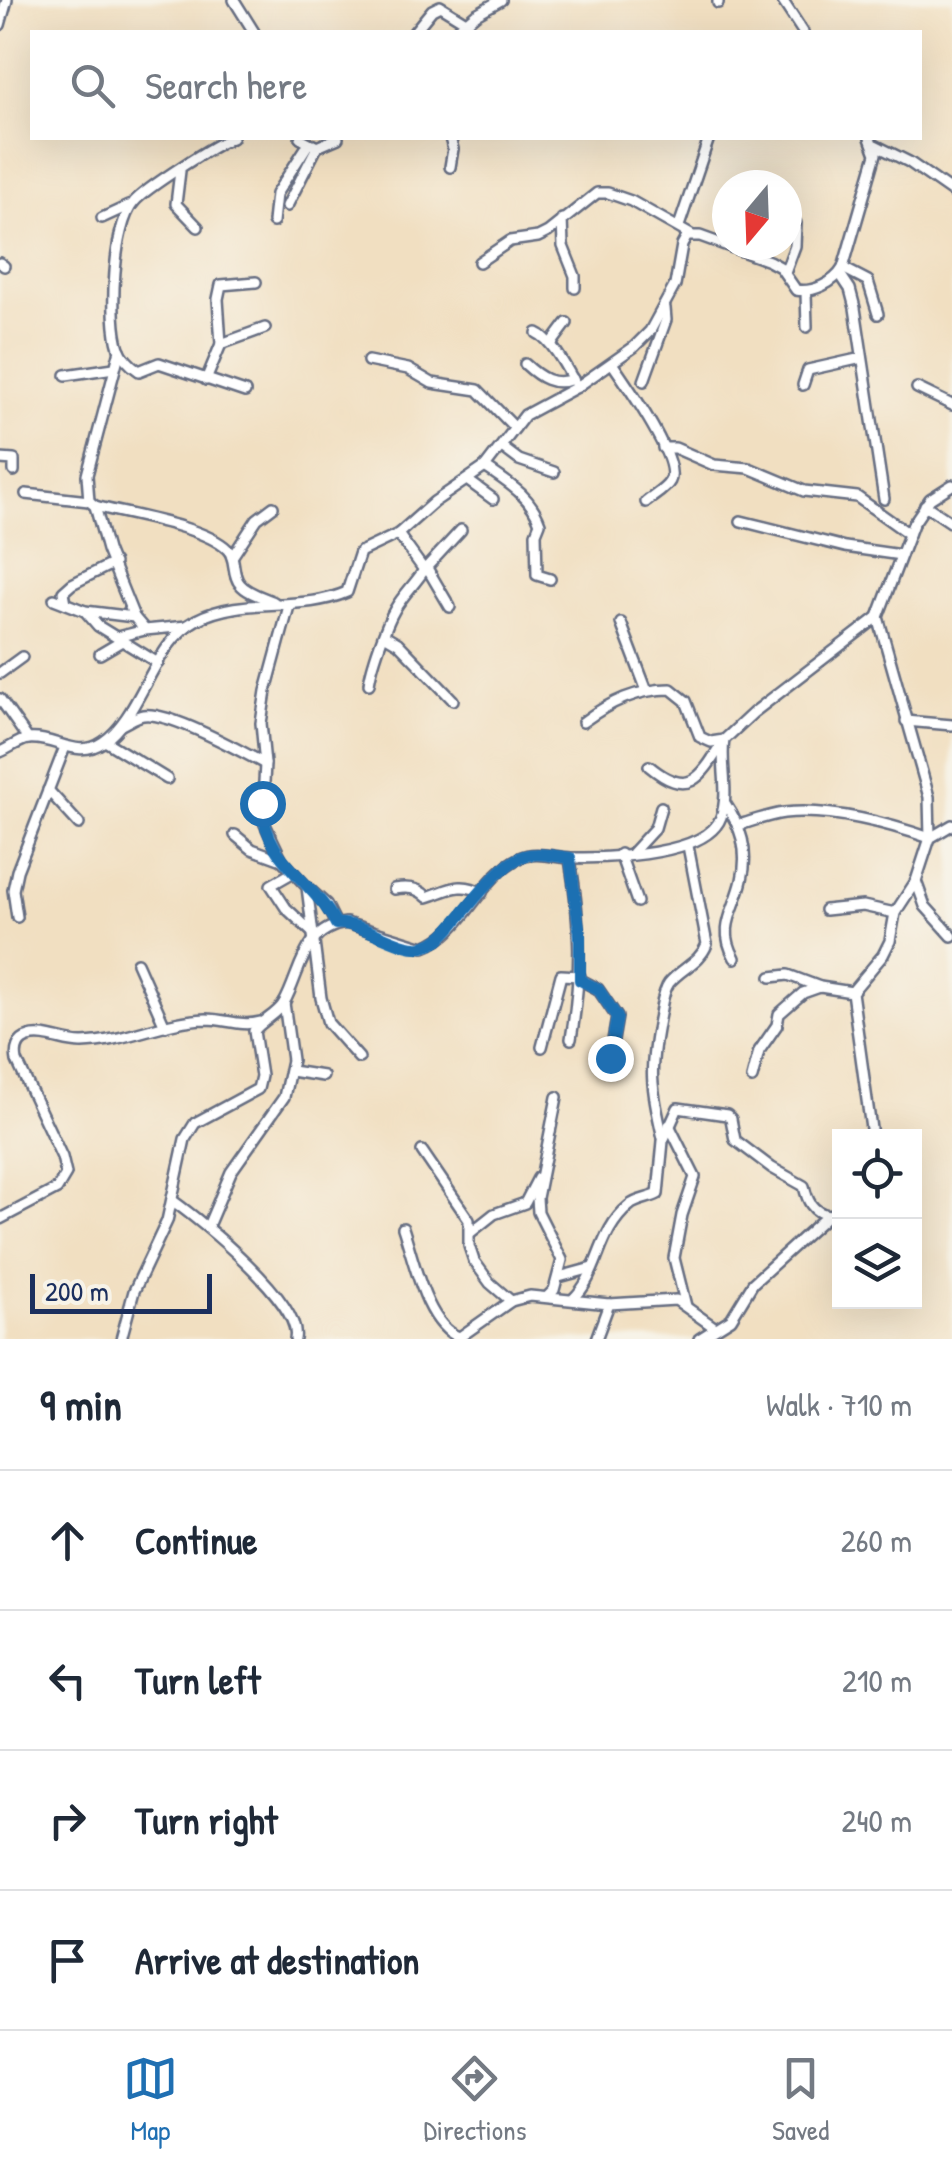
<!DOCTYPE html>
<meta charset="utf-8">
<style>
body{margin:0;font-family:"Patrick Hand",sans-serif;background:#f6f6f7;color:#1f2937}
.controls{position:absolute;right:30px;bottom:30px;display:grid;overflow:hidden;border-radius:0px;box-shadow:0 10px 40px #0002}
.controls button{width:90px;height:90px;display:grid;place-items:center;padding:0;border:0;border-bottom:2px solid #e0e1e3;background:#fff;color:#1f2937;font:50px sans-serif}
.compass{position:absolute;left:712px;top:170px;width:90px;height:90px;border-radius:50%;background:#fff;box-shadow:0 10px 40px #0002;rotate:199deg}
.scale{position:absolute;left:30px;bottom:25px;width:182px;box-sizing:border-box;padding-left:10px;border:5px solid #1b2f5e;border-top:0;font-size:28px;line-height:35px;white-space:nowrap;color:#1b2f5e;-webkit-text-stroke:8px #f7f3e8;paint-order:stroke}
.stop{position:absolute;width:30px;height:30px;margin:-22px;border:8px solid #1f6fb2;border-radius:50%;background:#fff}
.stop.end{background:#1f6fb2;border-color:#fff;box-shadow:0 2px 10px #0008}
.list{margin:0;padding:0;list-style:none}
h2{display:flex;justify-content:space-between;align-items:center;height:130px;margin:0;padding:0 40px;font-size:42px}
h2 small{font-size:32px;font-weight:400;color:#747a83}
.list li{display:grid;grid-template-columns:65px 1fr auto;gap:30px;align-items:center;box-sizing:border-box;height:140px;padding:0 40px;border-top:2px solid #e0e1e3}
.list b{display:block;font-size:38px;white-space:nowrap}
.list em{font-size:32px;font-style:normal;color:#747a83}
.icon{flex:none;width:55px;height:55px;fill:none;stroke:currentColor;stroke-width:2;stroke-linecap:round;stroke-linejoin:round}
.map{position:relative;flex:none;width:952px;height:1339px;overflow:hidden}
.search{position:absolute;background:#fff;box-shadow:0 10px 40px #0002;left:30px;right:30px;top:30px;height:110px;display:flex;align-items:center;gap:25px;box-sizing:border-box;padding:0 35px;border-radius:0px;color:#747a83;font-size:38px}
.sheet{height:690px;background:#fff}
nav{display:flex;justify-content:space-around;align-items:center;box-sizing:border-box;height:140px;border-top:2px solid #e0e1e3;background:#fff;font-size:28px;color:#747a83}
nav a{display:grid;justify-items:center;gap:5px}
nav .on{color:#1f6fb2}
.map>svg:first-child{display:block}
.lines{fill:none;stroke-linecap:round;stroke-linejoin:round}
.minor-casing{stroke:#666d81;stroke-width:14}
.minor{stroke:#fff;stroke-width:9}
.route{stroke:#1f6fb2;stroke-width:12}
</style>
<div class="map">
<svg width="952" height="1339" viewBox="0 0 952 1339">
<rect width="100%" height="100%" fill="#f7f3e8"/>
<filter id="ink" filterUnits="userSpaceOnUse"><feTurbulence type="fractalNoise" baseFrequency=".01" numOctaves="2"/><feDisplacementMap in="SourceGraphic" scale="20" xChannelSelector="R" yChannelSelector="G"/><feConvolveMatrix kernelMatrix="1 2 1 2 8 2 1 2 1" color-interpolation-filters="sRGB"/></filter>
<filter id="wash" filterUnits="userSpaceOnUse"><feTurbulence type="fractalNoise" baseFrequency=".0048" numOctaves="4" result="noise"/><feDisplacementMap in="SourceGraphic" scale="40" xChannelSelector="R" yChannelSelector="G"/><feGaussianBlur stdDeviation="2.25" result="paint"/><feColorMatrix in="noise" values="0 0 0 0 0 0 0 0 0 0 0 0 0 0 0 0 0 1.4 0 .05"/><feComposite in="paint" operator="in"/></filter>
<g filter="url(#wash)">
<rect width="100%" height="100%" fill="#f1dfc1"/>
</g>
<g filter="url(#ink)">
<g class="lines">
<defs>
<g id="minor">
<path d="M234,0L254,32"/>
<path d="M782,0L803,32"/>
<path d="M718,3V0"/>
<path d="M0,25L7,0"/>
<path d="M414,32L432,10L440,6L466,22"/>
<path d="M455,32L476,14L501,0"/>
<path d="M232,138C216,143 145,189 134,202C113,225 109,319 119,348C123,358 130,365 139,371L159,363L245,392"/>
<path d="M300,138L317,147L338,138"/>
<path d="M875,145L909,162L952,192"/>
<path d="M450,167L453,149L450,138"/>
<path d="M180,171L176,204L198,227"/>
<path d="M287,206L317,147"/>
<path d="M102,218L128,206"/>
<path d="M562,219L563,246L575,276V288"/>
<path d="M273,222L276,194L309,143"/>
<path d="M679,226L709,138"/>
<path d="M479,262L510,241L538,237L548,232L597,193H608L631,201L691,235"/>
<path d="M0,263L4,266"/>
<path d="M843,268L868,281L878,314"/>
<path d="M785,273L795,246L796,223"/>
<path d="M840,274L850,289L855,308L884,499"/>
<path d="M806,292L807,327"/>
<path d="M537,333C552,339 568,371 577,387"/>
<path d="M552,343L567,323"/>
<path d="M221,344L218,299L221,285L256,282"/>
<path d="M368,361L408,369L432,383L478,390L515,428"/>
<path d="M612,363C625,382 681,461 670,481C666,489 653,496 646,502"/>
<path d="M525,364C539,377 553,387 573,379"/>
<path d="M66,375L114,368"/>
<path d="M206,380L221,344L265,328"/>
<path d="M644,381L666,320L665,308"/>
<path d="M803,385L808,370L862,358"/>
<path d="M917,388L952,405"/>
<path d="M503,448L519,460L554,472"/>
<path d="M663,448H675L714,465L749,468L804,491L857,497L909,534"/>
<path d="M0,459L14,460V471"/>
<path d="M485,467C508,483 531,496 540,523L536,533L537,575L550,579"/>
<path d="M467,480L493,499"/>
<path d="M952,485L930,499L913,524L878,617L929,797L930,838L916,881L925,906L952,936"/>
<path d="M26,494L89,501L95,506C128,515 203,526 227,549C237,558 231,574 240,584C247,593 263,597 274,602"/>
<path d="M89,501L87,475L120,350"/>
<path d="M925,505L952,523"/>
<path d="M95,506L107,550L134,617"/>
<path d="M741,521L845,547L901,555"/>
<path d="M398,534L424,570L461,530"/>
<path d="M232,557L257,519L273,507"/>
<path d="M427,568L450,607"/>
<path d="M54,599L85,611L134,617L145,630L187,626"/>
<path d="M65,603L63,592L72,584L114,563"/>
<path d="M289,606L266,691L261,723L265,764L262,818L282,860L307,887L321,998L328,1023L359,1058"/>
<path d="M85,611L98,626L158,663"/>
<path d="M621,623L647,691"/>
<path d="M386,636L398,643L453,700"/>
<path d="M117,637L145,630"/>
<path d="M100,654L122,641"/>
<path d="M0,673L22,657"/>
<path d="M369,684C371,667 386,624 395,609C403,595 415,584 424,570"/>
<path d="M0,699L28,739"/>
<path d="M906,721L952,725"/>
<path d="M583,722C610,702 637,689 671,689L686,701L700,737L711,742L724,740"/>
<path d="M121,725C128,722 136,716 143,715C169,711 241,751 265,764"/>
<path d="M105,741L167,779"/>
<path d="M0,752C8,749 20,740 28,739C55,736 77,760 103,742C141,717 153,643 196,620C243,595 299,613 347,592L360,552L398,534L434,502L485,467L525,415L577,387L634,347L650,331L675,285L682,245L687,236H700L769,261L780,267L796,290C813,293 834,283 843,268L876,154L870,138"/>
<path d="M649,766C689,799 700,779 723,742"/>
<path d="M48,790L79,824"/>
<path d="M725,803C741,827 749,850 742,880C735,911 717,927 735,958"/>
<path d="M739,825C753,821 769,815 784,813C831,808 886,823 930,838L952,825"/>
<path d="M235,835L252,849L282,860"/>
<path d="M632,853L655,828L661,807"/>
<path d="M620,854L637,902"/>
<path d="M570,859C581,925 582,973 571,1039"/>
<path d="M292,873L271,885L286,908L314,934"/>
<path d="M308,888L326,904L336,924"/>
<path d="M394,889C406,887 418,887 427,897C447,891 461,880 482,893"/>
<path d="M825,910L863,906L895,913"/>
<path d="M17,917L13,890L17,871L65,747"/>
<path d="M137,963L165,1026"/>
<path d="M771,977L788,975L820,987L852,992"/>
<path d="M581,980L598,989L617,1017L610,1058"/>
<path d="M542,1047L561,975L580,976"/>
<path d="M291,1071L323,1076"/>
<path d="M752,1078L759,1051L777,1025L779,1014L803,993L820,987"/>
<path d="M669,1125L695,1177L682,1215L674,1258L686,1306"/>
<path d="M872,1136L852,992L883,955L890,941L895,913L916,881"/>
<path d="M663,1138C650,1083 649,1069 660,1014C662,1004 663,991 669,983C681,968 700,963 707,944L688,846"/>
<path d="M422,1151L469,1220V1246L474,1261L490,1283L511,1301"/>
<path d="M173,1201C201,1221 303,1303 295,1339"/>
<path d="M0,1219L57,1189L66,1174L62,1157L17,1061C15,1051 17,1040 29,1037C45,1032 66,1044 83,1043C125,1042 165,1020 206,1019C226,1019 240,1027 260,1022"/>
<path d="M208,1226L231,1172L284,1097L292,1060L284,1003"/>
<path d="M403,1228C414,1260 426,1325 459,1337"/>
<path d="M470,1233L494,1214L525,1203L538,1178"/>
<path d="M559,1277L592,1268"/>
<path d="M547,1297L554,1290L562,1260L538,1212L537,1198L557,1097"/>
<path d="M573,1299C600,1274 597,1232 629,1206C636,1199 649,1199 658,1194L663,1141L678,1108L727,1115L731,1119L735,1140L772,1168L804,1186C807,1200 812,1212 828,1215"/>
<path d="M121,1339L134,1291L167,1221L185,1139L195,1123L258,1089L261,1076L254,1031C262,1020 277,1015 284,1003C301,973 302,929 346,923L424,947C465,932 480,877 519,858C536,850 555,858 572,858C609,858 707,856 721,817C730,792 720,765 724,740L753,713L878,617"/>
<path d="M457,1339L511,1301L530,1296L609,1304L676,1300L714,1327"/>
<path d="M596,1339L609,1304"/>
<path d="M699,1339L731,1319L753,1283L828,1215L840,1212"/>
</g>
</defs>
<use href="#minor" class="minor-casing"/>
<use href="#minor" class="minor"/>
</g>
</g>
<g class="lines" filter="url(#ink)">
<path class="route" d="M262,803C264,862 313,879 336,924C364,921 403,954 426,946C437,943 449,930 456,921C472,903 501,863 524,856C538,852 555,856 570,858L580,935V980L598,989L617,1017L610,1058"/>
</g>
</svg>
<div class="controls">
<button><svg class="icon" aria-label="locate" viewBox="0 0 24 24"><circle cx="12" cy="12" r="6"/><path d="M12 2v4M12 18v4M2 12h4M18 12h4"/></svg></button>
<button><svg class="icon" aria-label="layers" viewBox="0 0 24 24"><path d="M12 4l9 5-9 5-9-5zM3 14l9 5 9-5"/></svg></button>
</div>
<svg class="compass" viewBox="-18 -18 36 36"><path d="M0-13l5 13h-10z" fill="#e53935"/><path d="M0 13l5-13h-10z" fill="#747a83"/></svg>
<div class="scale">200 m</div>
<div class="stop" style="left:262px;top:803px"></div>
<div class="stop end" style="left:610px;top:1058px"></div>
<div class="search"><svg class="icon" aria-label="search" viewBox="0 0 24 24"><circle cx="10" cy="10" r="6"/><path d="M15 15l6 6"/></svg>Search here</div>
</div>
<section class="sheet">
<h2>9 min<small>Walk · 710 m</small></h2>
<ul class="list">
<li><svg class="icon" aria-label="ahead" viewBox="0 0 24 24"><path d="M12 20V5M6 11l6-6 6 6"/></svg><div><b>Continue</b></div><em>260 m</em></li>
<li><svg class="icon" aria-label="left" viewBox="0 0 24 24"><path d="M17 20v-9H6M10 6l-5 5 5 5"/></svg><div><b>Turn left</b></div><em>210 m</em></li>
<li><svg class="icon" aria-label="right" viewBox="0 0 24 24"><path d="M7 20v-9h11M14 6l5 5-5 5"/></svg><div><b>Turn right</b></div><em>240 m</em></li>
<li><svg class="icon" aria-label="arrive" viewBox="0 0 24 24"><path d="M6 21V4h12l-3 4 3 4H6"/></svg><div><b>Arrive at destination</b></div></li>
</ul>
</section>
<nav>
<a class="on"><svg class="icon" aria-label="map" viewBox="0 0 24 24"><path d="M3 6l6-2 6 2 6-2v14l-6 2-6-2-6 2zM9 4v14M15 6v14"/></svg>Map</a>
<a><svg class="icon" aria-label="directions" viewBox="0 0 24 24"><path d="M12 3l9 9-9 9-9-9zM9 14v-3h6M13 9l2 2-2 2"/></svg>Directions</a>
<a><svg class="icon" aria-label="saved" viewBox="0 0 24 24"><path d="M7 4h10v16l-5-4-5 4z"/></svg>Saved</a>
</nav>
